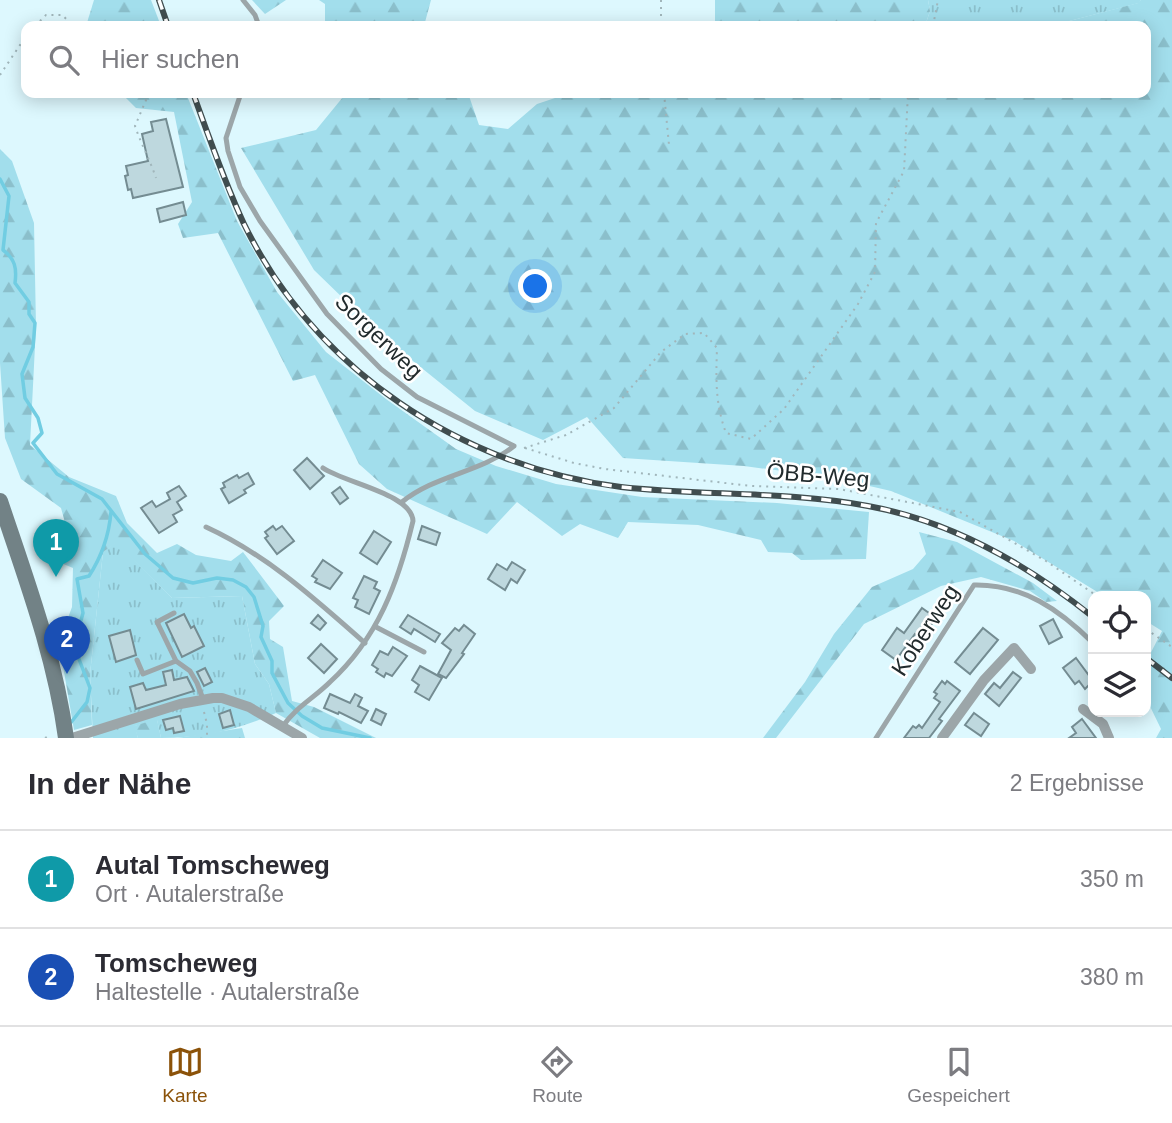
<!DOCTYPE html>
<html lang="de">
<meta charset="utf-8">
<style>
body{margin:0;font-family:Helvetica,sans-serif;background:#f2f2f3;color:#2b2b33}
.controls{position:absolute;right:21px;bottom:21px;display:grid;overflow:hidden;border-radius:14px;box-shadow:0 4px 18px #0003}
.controls button{width:63px;height:63px;display:grid;place-items:center;padding:0;border:0;border-bottom:2px solid #e1e1e2;background:#fff;color:#2b2b33;font:35px sans-serif}
.you{position:absolute;left:536px;top:287px;width:24px;height:24px;margin:-18px;border:5px solid #fff;border-radius:50%;background:#1a73e8;box-shadow:0 0 0 10px #1a73e833}
.badge{display:grid;place-items:center;width:46px;height:46px;border-radius:50%;background:#8b5209;color:#fff;font-size:23px;font-weight:700}
.pin{position:absolute;translate:-50% -58px;filter:drop-shadow(0 2px 4px #0008)}
.pin::after{content:'';position:absolute;top:37px;width:24px;height:21px;background:inherit;clip-path:polygon(0 0,100% 0,50% 100%)}
.list{margin:0;padding:0;list-style:none}
h2{display:flex;justify-content:space-between;align-items:center;height:91px;margin:0;padding:0 28px;font-size:30px}
h2 small{font-size:23px;font-weight:400;color:#7c7c81}
.list li{display:grid;grid-template-columns:46px 1fr auto;gap:21px;align-items:center;box-sizing:border-box;height:98px;padding:0 28px;border-top:2px solid #e1e1e2}
.list b{display:block;font-size:26px;white-space:nowrap}
.list p{margin:0;font-size:23px;white-space:nowrap;color:#7c7c81}
.list em{font-size:23px;font-style:normal;color:#7c7c81}
.icon{flex:none;width:38px;height:38px;fill:none;stroke:currentColor;stroke-width:2;stroke-linecap:round;stroke-linejoin:round}
.map{position:relative;flex:none;width:1172px;height:738px;overflow:hidden}
.search{position:absolute;background:#fff;box-shadow:0 4px 18px #0003;left:21px;right:21px;top:21px;height:77px;display:flex;align-items:center;gap:18px;box-sizing:border-box;padding:0 24px;border-radius:14px;color:#7c7c81;font-size:26px}
.sheet{height:287px;background:#fff}
nav{display:flex;justify-content:space-around;align-items:center;box-sizing:border-box;height:98px;border-top:2px solid #e1e1e2;background:#fff;font-size:19px;color:#7c7c81}
nav a{display:grid;justify-items:center;gap:4px}
nav .on{color:#8b5209}
.map>svg:first-child{display:block}
.grass{fill:url(#grass-tufts)}
.forest{fill:url(#forest-firs)}
.lines{fill:none;stroke-linecap:round;stroke-linejoin:round}
.stream{stroke:#71cde2;stroke-width:3.5}
.building{fill:#bed8de;stroke:#748c92;stroke-width:2}
.path{stroke:#a1b6bb;stroke-width:2;stroke-dasharray:2 5;stroke-linecap:butt}
.service{stroke:#9ca6a9;stroke-width:5}
.minor{stroke:#9ca6a9;stroke-width:10}
.secondary{stroke:#728286;stroke-width:16}
.rail-casing{stroke:#404d4f;stroke-width:6}
.rail{stroke:#fff;stroke-width:3.5;stroke-dasharray:10;stroke-linecap:butt}
.labels{text-anchor:middle;stroke-width:5;stroke-linejoin:round;paint-order:stroke}
.street-label{font-size:23px;fill:#212b2d;stroke:#fff}
</style>
<div class="map">
<svg width="1172" height="738" viewBox="0 0 1172 738">
<defs>
<pattern id="grass-tufts" width="24" height="20" patternUnits="userSpaceOnUse" patternTransform="scale(1.75)"><rect width="24" height="20" fill="#a2deec"/><path d="M3 7l-1-3M5 7V3M7 7l1-3M15 17l-1-3M17 17v-4M19 17l1-3" fill="none" stroke="#8bbfcb"/></pattern>
<pattern id="forest-firs" width="22" height="20" patternUnits="userSpaceOnUse" patternTransform="scale(1.75)"><rect width="22" height="20" fill="#a2deec"/><path d="M5 1l3.5 6h-7zM16 11l3.5 6h-7z" fill="#8bbfcb"/></pattern>
</defs>
<rect width="100%" height="100%" fill="#ddf8fe"/>
<g class="grass">
<path d="M928,0H1141L1139,3L1050,26H925L930,11Z"/>
<path d="M116,542L172,598L242,596L255,664L269,684L276,713C237,730 204,738 161,738L157,720L135,726L138,738H93L90,674L103,552Z"/>
</g>
<g class="forest">
<path d="M94,0H151L161,26H86Z"/>
<path d="M252,0H286L265,14Z"/>
<path d="M319,0H431L424,26H325V4Z"/>
<path d="M715,0H928L930,11L925,26H715Z"/>
<path d="M1141,0H1172V738H1156L1161,729L1146,698V662L1162,631L1146,621V596H1104L1014,541L891,491L835,478L744,466L623,458L587,417L543,440L475,411L382,336L314,270L241,148L316,130L343,97L341,93H468L479,125L508,129L537,104L570,93H1146V26H1050L1138,3Z"/>
<path d="M121,93H186L237,221L277,292L326,352L386,399L456,449L496,466L556,484L642,497L777,503L869,512L866,559L801,560L792,553L768,552L761,540L698,525L628,522L618,538L580,524L562,536L517,502L487,534L387,489L359,464L315,375L293,381L218,233L183,238L178,224L192,202L174,112L136,108Z"/>
<path d="M0,149L12,161L34,223L36,326L30,445L69,477L116,496L127,523L157,553L177,544L196,555L231,561L243,552L284,606L269,621L270,639L283,647L292,701L314,707L376,738H320L276,713L269,684L255,664L242,596L172,598L116,543L103,552L90,674L92,725L74,730L62,660V634L72,607L73,568L61,563L67,530L61,508L21,479L5,438L0,363Z"/>
<path d="M919,532L957,542L1033,583L1057,601L1046,602L1030,591L981,577L941,586L864,624L776,738H763L805,682L834,634L872,587L913,569L926,554Z"/>
<path d="M157,719L161,738H138L134,726Z"/>
<path d="M242,728L245,738H177Z"/>
</g>
<g class="lines">
<g class="stream">
<path d="M0,179L9,196L3,250C15,259 17,268 15,283L29,302V314L35,323L33,347L22,374L25,398L38,418L42,433L33,443L57,474L102,499L145,554L173,578L193,583L217,578L233,580L246,587L254,597L263,626L261,637L272,661V673L288,703L302,716L322,728L370,738"/>
<path d="M69,725L87,702L90,688L74,646L83,613L77,579L89,576C102,556 109,535 111,512"/>
</g>
</g>
<g class="building">
<path d="M166,119L183,187L133,198L131,189L128,190L125,176L128,175L126,166L148,161L142,134L153,131L151,122Z"/>
<path d="M183,202L186,215L160,222L157,209Z"/>
<path d="M307,458L324,476L310,489L294,470Z"/>
<path d="M248,473L254,484L244,490L246,493L229,503L221,489L225,487L223,483L237,475L239,478Z"/>
<path d="M179,486L186,496L177,502L182,510L173,515L177,522L159,533L141,508L152,501L156,507L170,499L167,493Z"/>
<path d="M340,487L348,498L340,504L332,493Z"/>
<path d="M273,526L276,530L282,526L294,541L277,554L265,538L268,536L265,532Z"/>
<path d="M422,526L440,533L436,545L418,539Z"/>
<path d="M374,531L391,542L377,564L360,553Z"/>
<path d="M323,560L342,573L330,589L315,582L317,579L312,576Z"/>
<path d="M512,562L525,570L517,583L511,579L505,590L488,579L497,564L507,570Z"/>
<path d="M364,576L377,582L374,588L380,591L369,614L355,607L358,600L353,598Z"/>
<path d="M922,608L936,618L921,639L915,634L896,660L882,650L897,628L904,633Z"/>
<path d="M184,614L191,628L194,626L204,646L182,657L166,623Z"/>
<path d="M318,615L326,623L320,630L311,623Z"/>
<path d="M408,615L440,634L435,642L414,629L411,634L400,627Z"/>
<path d="M1053,619L1062,637L1049,644L1040,626Z"/>
<path d="M464,625L475,634L462,653L464,654L446,678L438,674L451,650L442,643L455,628L459,631Z"/>
<path d="M983,628L998,640L970,674L955,662Z"/>
<path d="M130,630L136,655L116,662L109,636Z"/>
<path d="M321,644L337,659L324,673L308,658Z"/>
<path d="M393,647L407,656L392,676L386,673L384,677L376,672L378,669L372,665L380,651L388,655Z"/>
<path d="M1076,658L1093,681L1085,689L1079,681L1075,684L1063,668Z"/>
<path d="M420,666L442,678L429,700L415,692L419,685L412,680Z"/>
<path d="M205,668L212,682L204,686L197,672Z"/>
<path d="M172,670L174,680L187,677L194,691L136,709L130,687L143,683L146,690L166,685L163,672Z"/>
<path d="M1013,672L1021,678L999,706L985,694L994,683L1000,688Z"/>
<path d="M942,681L945,684L947,681L960,691L939,719L942,721L929,738H904L913,726L916,728L919,725L922,728L940,702L934,698L937,694L934,692Z"/>
<path d="M330,694L350,703L355,694L362,698L358,706L368,711L361,723L339,712L338,714L324,708Z"/>
<path d="M376,709L386,714L381,725L371,720Z"/>
<path d="M230,710L234,725L223,728L219,714Z"/>
<path d="M974,713L989,724L981,736L965,725Z"/>
<path d="M180,716L184,731L174,733L173,728L166,730L163,720Z"/>
<path d="M1082,719L1096,738H1069L1076,733L1072,727Z"/>
</g>
<g class="lines">
<g class="path">
<path d="M661,0V26"/>
<path d="M35,26L46,15H62L74,26"/>
<path d="M933,26L938,0"/>
<path d="M0,75L26,36"/>
<path d="M149,93L135,126C141,144 150,160 156,178"/>
<path d="M664,93L669,145"/>
<path d="M524,448L566,435L614,408L661,352L685,334L704,333L717,348C716,379 715,403 726,433L751,439L784,409L858,304L875,272L876,223L904,171L908,93"/>
<path d="M525,448L574,463L605,469L751,486L839,489L960,512L1046,561L1097,596"/>
<path d="M1146,629L1172,647"/>
<path d="M204,712L207,724V738"/>
<path d="M45,738L51,735"/>
</g>
<g class="service">
<path d="M243,0L255,15L259,26"/>
<path d="M241,93L226,138L228,151L240,187L260,221L327,314L381,369L417,397L514,446C480,473 435,475 402,502"/>
<path d="M206,527C267,555 314,598 365,643"/>
<path d="M174,613L157,622L176,661L190,671L197,683L203,699"/>
<path d="M376,627L424,652"/>
<path d="M137,660L143,674L176,661"/>
<path d="M283,726C296,707 314,698 330,682C378,638 398,583 413,521C412,494 345,483 323,468"/>
<path d="M876,738L974,585C1023,584 1060,610 1093,643"/>
</g>
<g class="minor">
<path d="M1083,709L1103,724L1109,738"/>
<path d="M72,738L180,704L213,698H222L249,707L302,738"/>
<path d="M942,738L984,680L1014,648L1031,669"/>
</g>
<path class="secondary" d="M0,501C26,579 55,656 66,738"/>
<defs>
<g id="rail">
<path d="M159,0L168,26"/>
<path d="M193,93C209,137 224,181 244,224C315,370 462,467 621,487C703,496 787,491 868,506C951,521 1028,565 1093,617"/>
<path d="M1146,658L1172,678"/>
</g>
</defs>
<use href="#rail" class="rail-casing"/>
<use href="#rail" class="rail"/>
</g>
<g class="labels">
<g class="street-label">
<text transform="translate(379 336) rotate(44)" y="8">Sorgerweg</text>
<text transform="translate(818 475) rotate(5)" y="8">ÖBB-Weg</text>
<text transform="translate(925 630) rotate(-57)" y="8">Koberweg</text>
</g>
</g>
</svg>
<div class="controls">
<button><svg class="icon" aria-label="locate" viewBox="0 0 24 24"><circle cx="12" cy="12" r="6"/><path d="M12 2v4M12 18v4M2 12h4M18 12h4"/></svg></button>
<button><svg class="icon" aria-label="layers" viewBox="0 0 24 24"><path d="M12 4l9 5-9 5-9-5zM3 14l9 5 9-5"/></svg></button>
</div>
<div class="you"></div>
<div class="pin badge" style="left:56px;top:577px;background:#0f9aa8">1</div>
<div class="pin badge" style="left:67px;top:674px;background:#1a4fb4">2</div>
<div class="search"><svg class="icon" aria-label="search" viewBox="0 0 24 24"><circle cx="10" cy="10" r="6"/><path d="M15 15l6 6"/></svg>Hier suchen</div>
</div>
<section class="sheet">
<h2>In der Nähe<small>2 Ergebnisse</small></h2>
<ul class="list">
<li><span class="badge" style="background:#0f9aa8">1</span><div><b>Autal Tomscheweg</b><p>Ort · Autalerstraße</p></div><em>350 m</em></li>
<li><span class="badge" style="background:#1a4fb4">2</span><div><b>Tomscheweg</b><p>Haltestelle · Autalerstraße</p></div><em>380 m</em></li>
</ul>
</section>
<nav>
<a class="on"><svg class="icon" aria-label="map" viewBox="0 0 24 24"><path d="M3 6l6-2 6 2 6-2v14l-6 2-6-2-6 2zM9 4v14M15 6v14"/></svg>Karte</a>
<a><svg class="icon" aria-label="directions" viewBox="0 0 24 24"><path d="M12 3l9 9-9 9-9-9zM9 14v-3h6M13 9l2 2-2 2"/></svg>Route</a>
<a><svg class="icon" aria-label="saved" viewBox="0 0 24 24"><path d="M7 4h10v16l-5-4-5 4z"/></svg>Gespeichert</a>
</nav>
